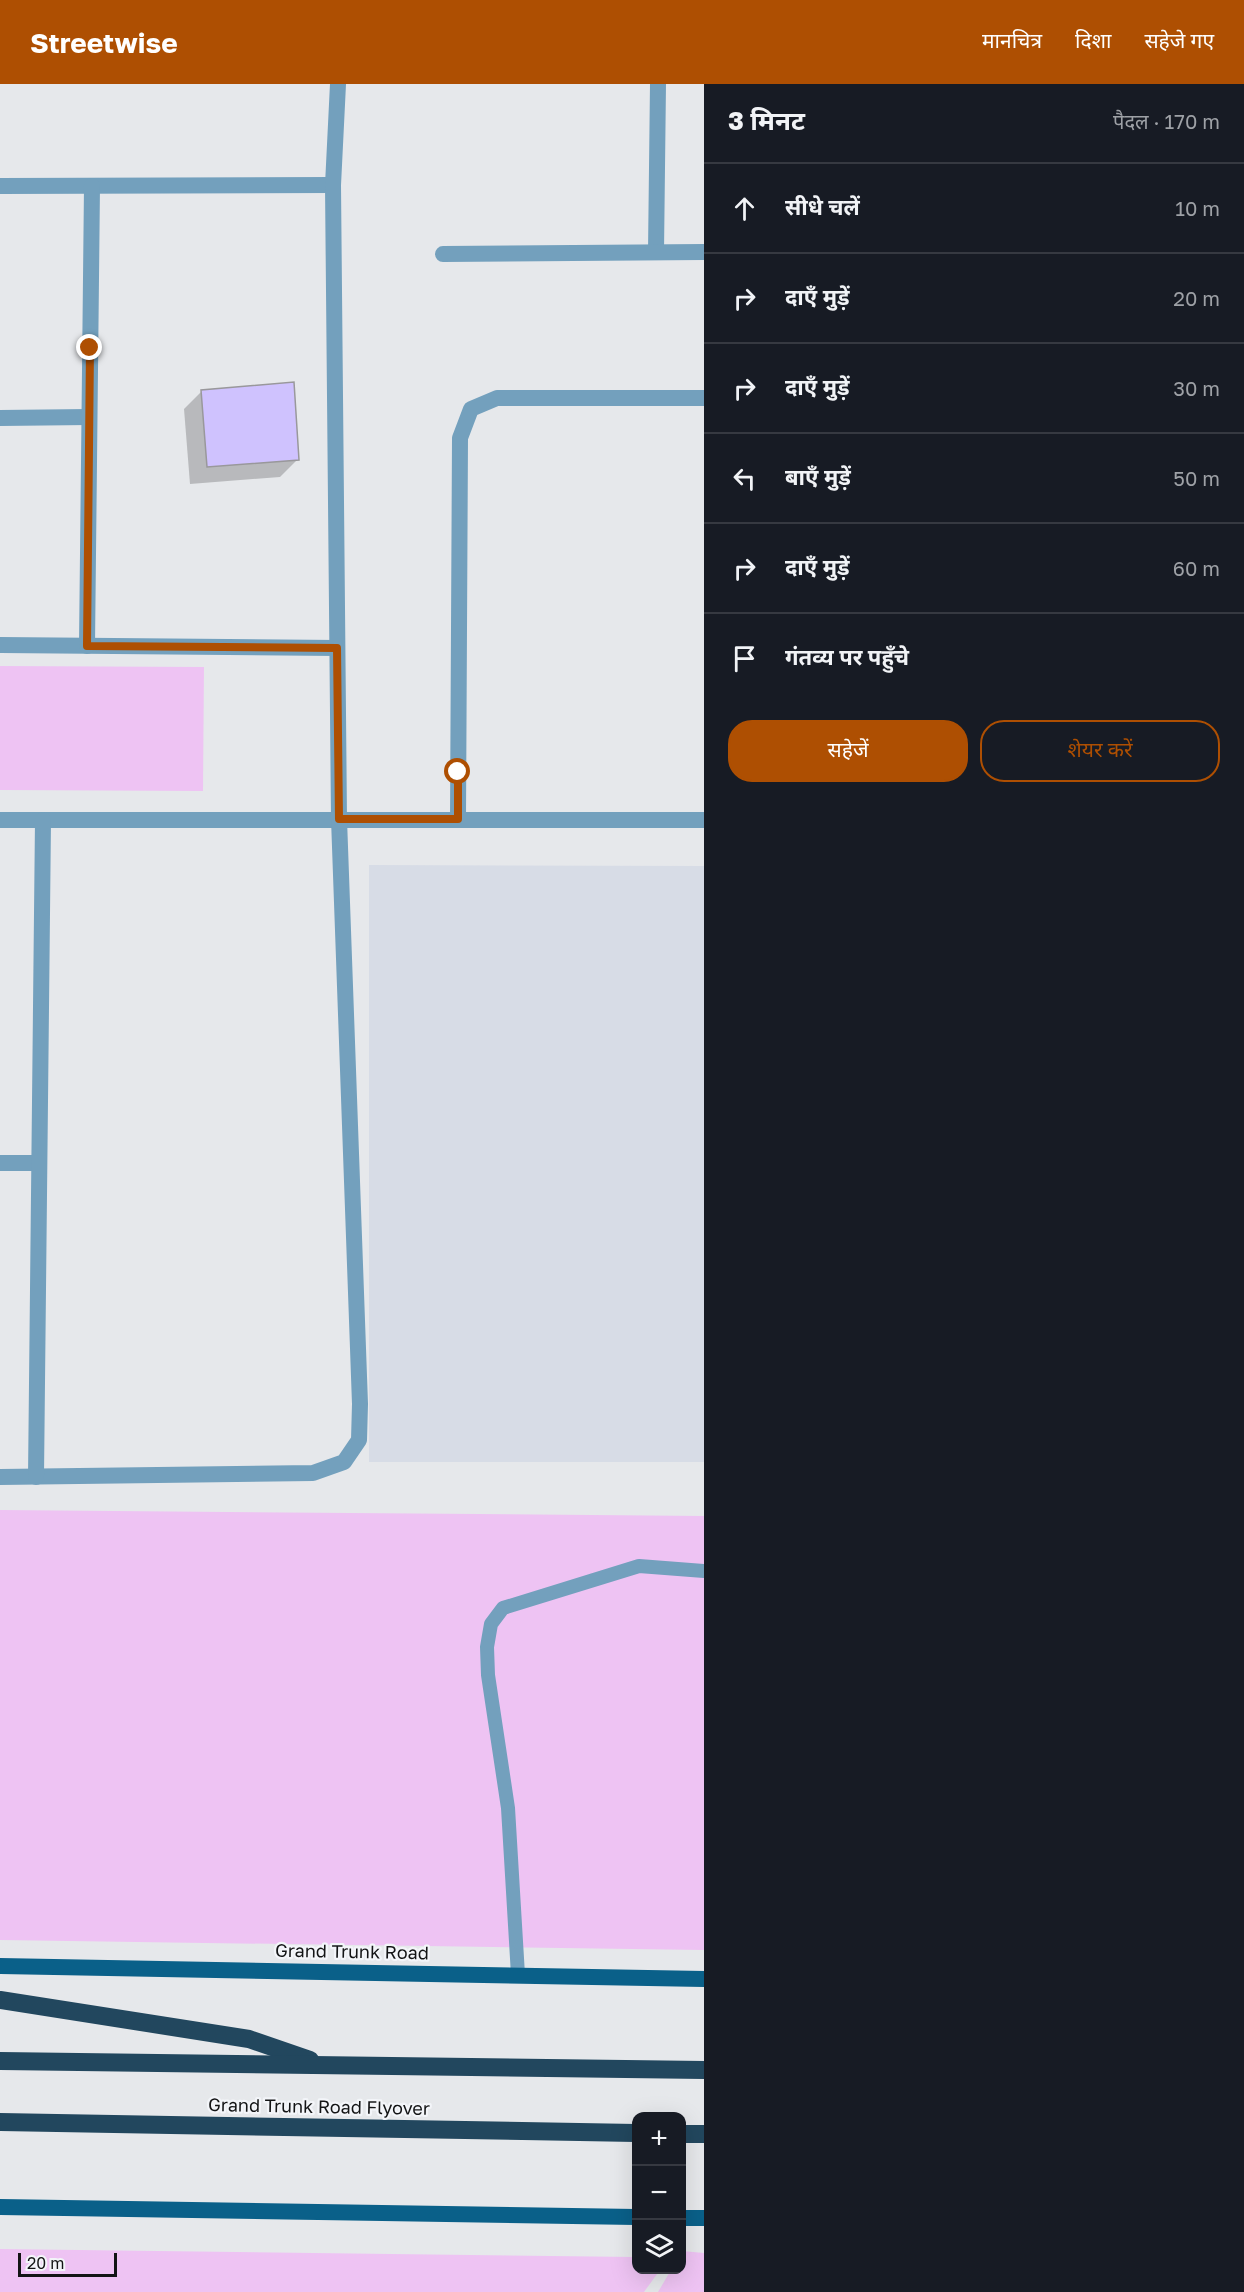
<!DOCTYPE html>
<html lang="hi">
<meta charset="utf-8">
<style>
body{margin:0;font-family:"Golos Text","Noto Sans Devanagari",sans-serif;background:#20242c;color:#f1f3f6}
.controls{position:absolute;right:18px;bottom:18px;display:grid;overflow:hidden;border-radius:12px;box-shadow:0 6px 24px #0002}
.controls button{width:54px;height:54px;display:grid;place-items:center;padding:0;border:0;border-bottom:2px solid #363941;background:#171b24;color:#f1f3f6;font:30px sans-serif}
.scale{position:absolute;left:18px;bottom:15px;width:99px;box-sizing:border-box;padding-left:6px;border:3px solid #131415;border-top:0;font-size:16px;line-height:21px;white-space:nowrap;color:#131415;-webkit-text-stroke:4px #f3f5f9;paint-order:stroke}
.stop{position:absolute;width:18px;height:18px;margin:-14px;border:4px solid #ae4f02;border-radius:50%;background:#fff}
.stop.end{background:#ae4f02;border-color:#fff;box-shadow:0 2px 6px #0008}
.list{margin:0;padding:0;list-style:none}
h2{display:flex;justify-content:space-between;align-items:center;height:78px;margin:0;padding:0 24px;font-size:26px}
h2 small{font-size:20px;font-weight:400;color:#9ea1a6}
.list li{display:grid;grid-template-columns:39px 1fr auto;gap:18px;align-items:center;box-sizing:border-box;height:90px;padding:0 24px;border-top:2px solid #363941}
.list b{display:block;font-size:22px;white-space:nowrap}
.list em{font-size:20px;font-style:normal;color:#9ea1a6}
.actions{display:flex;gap:12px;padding:18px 24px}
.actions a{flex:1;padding:14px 0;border:2px solid #ae4f02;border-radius:24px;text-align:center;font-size:21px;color:#ae4f02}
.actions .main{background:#ae4f02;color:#fff}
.icon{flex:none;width:33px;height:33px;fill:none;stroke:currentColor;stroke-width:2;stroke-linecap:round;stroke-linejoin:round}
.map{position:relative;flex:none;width:704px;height:2208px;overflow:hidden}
header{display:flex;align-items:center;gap:36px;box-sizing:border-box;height:84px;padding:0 30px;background:#ae4f02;color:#fff}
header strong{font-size:28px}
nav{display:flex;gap:33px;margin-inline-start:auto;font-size:21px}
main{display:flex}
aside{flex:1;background:#171b24}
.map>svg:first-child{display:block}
.built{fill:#d7dce6}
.green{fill:#eec3f3}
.shadow{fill:#0003}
.building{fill:#cfc2fe;stroke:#99989b;stroke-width:1.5}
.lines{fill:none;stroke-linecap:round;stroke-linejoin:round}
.service{stroke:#73a0bd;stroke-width:14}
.minor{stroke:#73a0bd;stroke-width:16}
.primary{stroke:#0a6089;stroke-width:16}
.motorway{stroke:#22475e;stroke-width:18}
.route{stroke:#ae4f02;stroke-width:8}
.labels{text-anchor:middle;stroke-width:4.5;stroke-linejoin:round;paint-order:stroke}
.street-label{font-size:18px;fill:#131415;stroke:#f3f5f9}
</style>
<header>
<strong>Streetwise</strong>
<nav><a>मानचित्र</a><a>दिशा</a><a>सहेजे गए</a></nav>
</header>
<main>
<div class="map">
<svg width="704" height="2208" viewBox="0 0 704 2208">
<rect width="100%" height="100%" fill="#e6e8eb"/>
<path class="built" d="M369,781L704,782V1378H369Z"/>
<g class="green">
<path d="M0,582L204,583L203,707L0,706Z"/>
<path d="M0,1426L704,1432V1866L0,1856Z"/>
<path d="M0,2165L636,2173V2186H660L644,2208H0Z"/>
<path d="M682,2167L704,2169V2208H658L671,2186H682Z"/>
</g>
<path class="shadow" d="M202,307L298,375L280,393L190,400L184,325Z"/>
<path class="building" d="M294,298L299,376L207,383L201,306Z"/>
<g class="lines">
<path class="service" d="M518,1891L508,1724L488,1591L487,1563L491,1540L503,1524L639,1482L704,1487"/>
<g class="minor">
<path d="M0,102L333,101"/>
<path d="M656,168L658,0"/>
<path d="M443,170L704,168"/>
<path d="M0,334L89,333"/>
<path d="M0,561L337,564"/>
<path d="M87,562L92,102"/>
<path d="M458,735L460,354L471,325L497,314H704"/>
<path d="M0,736H704"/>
<path d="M0,1079H39"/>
<path d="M0,1393L313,1389L344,1378L359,1356L360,1320L339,735L333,101L338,0"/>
<path d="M36,1393L43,736"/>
</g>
<g class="primary">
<path d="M0,1882L704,1895"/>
<path d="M0,2123L636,2133"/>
<path d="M682,2134H704"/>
</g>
<g class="motorway">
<path d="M0,1916L249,1955L310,1976"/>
<path d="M0,1977L704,1986"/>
<path d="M0,2038L636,2049"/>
<path d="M682,2050H704"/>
</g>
</g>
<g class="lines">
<path class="route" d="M90,264L87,562L337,564L339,735H458V688"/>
</g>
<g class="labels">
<g class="street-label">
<text transform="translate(352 1868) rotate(1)" y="6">Grand Trunk Road</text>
<text transform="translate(319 2023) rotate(1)" y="6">Grand Trunk Road Flyover</text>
</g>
</g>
</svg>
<div class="controls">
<button>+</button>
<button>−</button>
<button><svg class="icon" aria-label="layers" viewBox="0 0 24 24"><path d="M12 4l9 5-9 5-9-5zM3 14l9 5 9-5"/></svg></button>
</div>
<div class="scale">20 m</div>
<div class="stop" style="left:458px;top:688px"></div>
<div class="stop end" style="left:90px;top:264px"></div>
</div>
<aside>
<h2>3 मिनट<small>पैदल · 170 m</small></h2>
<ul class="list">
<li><svg class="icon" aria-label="ahead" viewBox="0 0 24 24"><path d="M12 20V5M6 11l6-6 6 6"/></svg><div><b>सीधे चलें</b></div><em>10 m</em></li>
<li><svg class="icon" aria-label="right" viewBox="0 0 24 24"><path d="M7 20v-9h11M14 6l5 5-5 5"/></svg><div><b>दाएँ मुड़ें</b></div><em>20 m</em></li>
<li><svg class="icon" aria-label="right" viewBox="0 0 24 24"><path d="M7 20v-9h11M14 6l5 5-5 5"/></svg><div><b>दाएँ मुड़ें</b></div><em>30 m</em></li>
<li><svg class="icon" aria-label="left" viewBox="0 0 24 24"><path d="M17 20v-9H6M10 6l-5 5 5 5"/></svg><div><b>बाएँ मुड़ें</b></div><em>50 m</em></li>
<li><svg class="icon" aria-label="right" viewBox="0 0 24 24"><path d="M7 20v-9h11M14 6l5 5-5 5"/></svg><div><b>दाएँ मुड़ें</b></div><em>60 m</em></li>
<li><svg class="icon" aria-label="arrive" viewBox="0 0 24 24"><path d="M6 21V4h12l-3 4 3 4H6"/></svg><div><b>गंतव्य पर पहुँचे</b></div></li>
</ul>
<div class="actions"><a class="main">सहेजें</a><a>शेयर करें</a></div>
</aside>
</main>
